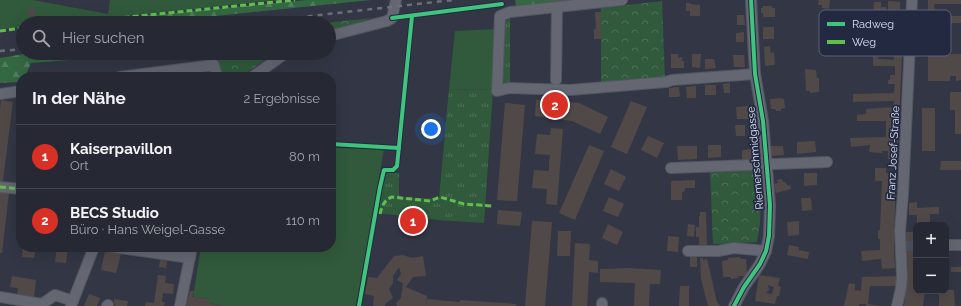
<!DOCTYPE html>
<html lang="de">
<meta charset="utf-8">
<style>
body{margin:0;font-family:Raleway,sans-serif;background:#323540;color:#f1f3f6}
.controls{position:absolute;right:12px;bottom:12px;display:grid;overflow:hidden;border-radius:8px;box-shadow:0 4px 16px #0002}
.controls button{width:36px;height:36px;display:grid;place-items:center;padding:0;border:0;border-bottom:1px solid #42454f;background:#262934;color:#f1f3f6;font:20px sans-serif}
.you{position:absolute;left:431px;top:129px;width:14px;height:14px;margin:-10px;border:3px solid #fff;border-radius:50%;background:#1a73e8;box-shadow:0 0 0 6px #1a73e833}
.badge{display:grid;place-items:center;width:26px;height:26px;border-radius:50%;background:#d93025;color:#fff;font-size:13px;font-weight:700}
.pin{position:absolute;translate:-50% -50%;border:2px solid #fff;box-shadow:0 1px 4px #0006}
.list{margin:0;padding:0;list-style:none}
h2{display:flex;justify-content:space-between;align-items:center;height:52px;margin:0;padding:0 16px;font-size:17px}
h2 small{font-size:13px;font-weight:400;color:#a4a6ac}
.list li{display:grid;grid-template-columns:26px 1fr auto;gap:12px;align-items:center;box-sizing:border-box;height:64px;padding:0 16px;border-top:1px solid #42454f}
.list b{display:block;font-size:15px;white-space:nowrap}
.list p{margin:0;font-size:13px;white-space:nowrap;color:#a4a6ac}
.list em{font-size:13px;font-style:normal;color:#a4a6ac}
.icon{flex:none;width:22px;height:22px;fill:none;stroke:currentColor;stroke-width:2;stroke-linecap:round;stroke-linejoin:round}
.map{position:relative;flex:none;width:961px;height:306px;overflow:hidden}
.search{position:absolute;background:#262934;box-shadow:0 4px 16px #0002;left:16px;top:16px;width:320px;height:44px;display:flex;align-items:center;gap:10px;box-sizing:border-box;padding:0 14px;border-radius:22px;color:#a4a6ac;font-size:15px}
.panel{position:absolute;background:#262934;box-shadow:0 4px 16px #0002;left:16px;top:72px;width:320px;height:180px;border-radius:16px}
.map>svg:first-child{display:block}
.grass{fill:url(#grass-tufts)}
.forest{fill:url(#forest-firs)}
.park{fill:url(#park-crowns)}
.garden{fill:#305a3b}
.building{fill:#514948;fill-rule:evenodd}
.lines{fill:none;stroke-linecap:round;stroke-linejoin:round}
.minor-tunnel{stroke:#4c505f;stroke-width:10;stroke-dasharray:10 5;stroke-linecap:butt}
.minor-casing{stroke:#525662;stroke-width:12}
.minor{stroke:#646772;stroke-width:10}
.rail{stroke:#6c6f79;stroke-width:2.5;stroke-dasharray:5 5;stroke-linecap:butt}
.quiet{stroke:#5fbe4e;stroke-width:3;stroke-dasharray:6 3;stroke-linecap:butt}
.cycleway-casing{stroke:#222941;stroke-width:6}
.cycleway{stroke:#40c37c;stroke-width:4}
.labels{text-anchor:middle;stroke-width:3.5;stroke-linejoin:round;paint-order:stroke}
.street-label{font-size:11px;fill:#dce1f2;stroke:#222941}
.key{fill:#222941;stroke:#5a6076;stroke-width:1}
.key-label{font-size:11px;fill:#dce1f2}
</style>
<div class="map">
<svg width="961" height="306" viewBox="0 0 961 306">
<defs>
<pattern id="grass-tufts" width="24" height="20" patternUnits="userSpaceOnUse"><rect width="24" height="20" fill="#305a3b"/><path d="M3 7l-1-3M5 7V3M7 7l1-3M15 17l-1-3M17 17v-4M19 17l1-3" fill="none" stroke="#4d7158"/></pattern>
<pattern id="forest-firs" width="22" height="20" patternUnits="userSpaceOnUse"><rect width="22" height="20" fill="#346842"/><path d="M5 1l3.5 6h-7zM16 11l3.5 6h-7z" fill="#517d5e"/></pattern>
<pattern id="park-crowns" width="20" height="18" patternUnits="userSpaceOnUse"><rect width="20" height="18" fill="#305a3b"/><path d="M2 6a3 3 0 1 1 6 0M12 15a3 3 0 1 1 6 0" fill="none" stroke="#4d7158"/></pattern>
</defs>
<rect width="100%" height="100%" fill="#333745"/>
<g class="grass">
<path d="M510,18V85L500,84L504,23Z"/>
<path d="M449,89L493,90L484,223L439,220L377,213L384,176L387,173H399V197L439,199Z"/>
</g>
<g class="forest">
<path d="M307,0H371L148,23H83L120,18Z"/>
<path d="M515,0H573L516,6Z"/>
<path d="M57,53H127L70,60L31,63L25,77H21V82L0,83V58L24,54L37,55Z"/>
</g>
<g class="park">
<path d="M662,1L665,79L601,84V8Z"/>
<path d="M372,18L329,32V23H326Z"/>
<path d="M217,53H275L240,77H222Z"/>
<path d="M756,169C760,197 763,214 757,242L713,244L710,171Z"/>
</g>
<g class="garden">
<path d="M0,0H33L108,14L110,0H278L60,23H23V27L0,29Z"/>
<path d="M497,29L493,90L449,89L455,31Z"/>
<path d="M331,148L384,149L357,306H223L209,303V299L193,297L201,247H331Z"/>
</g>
<g class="building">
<path d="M819,0H830L829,9L822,8V5H818Z"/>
<path d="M928,0H961V4H934L935,11H938V16H961V23H942V30H944V37H931V28H928Z"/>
<path d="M888,1L900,2V14H904L897,160L888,159V151H882V153L869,152L870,145L851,147L850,138L886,137V121H857V115L866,114V109L893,107L894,101L853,102V94L894,93L895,84H888V80H890V75H895V66H873V56L878,57V59L894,60V56H896V52L890,51V44H889V39L891,40V38H889V27H891L892,14H888Z"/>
<path d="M874,2H881V7H886V13H873Z"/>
<path d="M686,3H690V4L700,5V16H690V11H686Z"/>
<path d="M763,6H772V8H775V17H763V13H761V8H763Z"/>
<path d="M34,8L35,16H28L27,9Z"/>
<path d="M595,12H601V39H594V29H596Z"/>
<path d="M737,15H744L745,25H737Z"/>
<rect x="763" y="27" width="11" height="12"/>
<path d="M744,32V42H736V33Z"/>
<path d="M770,46L771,53L774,52L775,65L765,66L764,47Z"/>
<path d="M671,54H678V58L681,57L683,58L681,61H684V68H671Z"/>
<path d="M692,54H701L700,68L692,67Z"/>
<path d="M928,54H961V80L956,81V76H950V81H928Z"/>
<path d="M733,55H744L745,67H734Z"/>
<path d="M705,59H714L716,68L705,69Z"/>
<path d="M805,69L816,70L817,78H819V92L810,93V91H806Z"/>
<path d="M730,83V93H724L723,84Z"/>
<rect x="705" y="85" width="11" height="10"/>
<path d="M696,86V98H687L686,87Z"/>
<path d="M673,87H679L680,95L679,97H669V88H673Z"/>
<path d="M950,92H961V134H955V110H950Z"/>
<path d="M782,98V99H784L785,108L781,109V111H776L775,109H771L770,99Z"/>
<path d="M1,100L13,102L3,181H0V110Z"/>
<path d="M536,100L579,103L608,117L600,134L572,121L535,116Z"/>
<path d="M631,101L647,107L627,154L611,147Z"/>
<path d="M505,103L525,105L517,201L497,200Z"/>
<path d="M748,106L749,119H737L736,107Z"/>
<rect x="922" y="108" width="13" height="43"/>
<path d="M735,125H745V136H736Z"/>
<path d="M551,128L563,129L557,205L546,204L547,189L532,188L534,170L549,171V163L550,155L535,154L537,134L550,135Z"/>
<path d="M648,136L664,143L657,158L641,150Z"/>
<path d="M815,141L816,152L797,154V142Z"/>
<path d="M589,145L604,151L575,220L559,213Z"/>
<path d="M708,145H721V157L708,158Z"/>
<path d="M677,146H697V159L678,160Z"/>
<path d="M770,146H783L784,155L771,156Z"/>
<path d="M756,149L757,160H742V150Z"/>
<path d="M941,161H961V170H940Z"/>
<path d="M875,168H886V173H896L894,246L895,268L882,269L881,259L862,261L861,251L880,250V239H878V230H880L882,181H875Z"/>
<path d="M611,169L626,177L619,191L604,184Z"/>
<path d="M804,173H817V185L804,186Z"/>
<path d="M782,179L783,182H785L788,186L790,185L791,189L776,193L774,184L778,183L777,180Z"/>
<path d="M695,180V188H685V190L682,193V200H671V181Z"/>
<path d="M0,192L9,193L2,253H0Z"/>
<path d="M609,197L624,204L618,217L603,211Z"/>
<path d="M801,198H811L812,210L802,211Z"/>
<path d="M917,202V208L939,207V214H930V225H917V215H909V203Z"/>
<path d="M498,210L522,212L520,226L497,224Z"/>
<path d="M700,212H706L707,247H699V237H696V227H699V216H700Z"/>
<path d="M532,221L552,222L545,306H525Z"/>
<path d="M799,221V235L788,236L787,222Z"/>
<path d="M608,224L623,232L617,245L602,238Z"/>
<path d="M688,224L695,225L694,237L687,236Z"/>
<path d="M558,231H571L570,256H557Z"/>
<path d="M906,232H916V291H925L923,306H904L908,272Z"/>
<path d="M668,236L679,237L678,252L667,251Z"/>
<path d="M575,243L590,244L589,260L598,261V273L589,272L587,306H572Z"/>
<path d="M789,245L799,247V250L809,252L808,259L787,255Z"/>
<path d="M23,247H36L34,258L22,257Z"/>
<path d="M57,247H68L66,263L55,262Z"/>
<path d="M105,251L121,254L116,273L101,270Z"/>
<path d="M403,255L412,258L423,256L426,276L413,277L406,287L427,296L426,306H397L396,303L401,298L403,283L397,280L401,274L399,267L393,276V283L389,289L393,298L385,304V306H373L374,296L365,294L368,277L377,278L394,256Z"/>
<rect x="690" y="257" width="7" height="10"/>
<path d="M740,257L741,259H746L747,276H738L739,278L731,279V277H723L722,261L728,260V258Z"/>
<path d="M700,258H703V260L707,259L717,302L720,306H708L701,279Z"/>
<path d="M160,260L167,261L166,268L159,267Z"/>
<rect x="951" y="267" width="10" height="5"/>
<path d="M627,268L661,270L660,284H650L649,306H634L635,283L600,282V269Z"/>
<path d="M158,275L166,276L165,283L174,284L173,294L163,293L162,302H165L164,306H145L146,302L154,303Z"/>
<path d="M759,275L780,278L778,286L781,287L779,296H777L775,304L755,301ZM768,285L774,287L772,294L766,293L769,290Z"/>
<path d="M12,276L36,280L33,306H15L18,288L10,287Z"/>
<path d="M898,276V286H870L868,304L879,306H866V304H859V306H844L849,283L855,284V290L861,291L862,277Z"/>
<path d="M680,286H689V306H679Z"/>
<path d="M946,290H954L955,306H939V291H946Z"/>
<path d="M190,291H194L192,297L210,299L209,303L221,306H186Z"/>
<path d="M89,294L100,298L97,306H84Z"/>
<path d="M114,299L128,301L127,306H115V304L114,303Z"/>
<path d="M427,299L460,302V300L516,304V306H426Z"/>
</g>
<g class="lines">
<path class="minor-tunnel" d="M906,246H916"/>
<defs>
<g id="minor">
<path d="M622,0L510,12L500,16L497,91L509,88L570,90L666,82L672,80L755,74"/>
<path d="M329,36L387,21L392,18L396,0"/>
<path d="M119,77L214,65L217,77"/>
<path d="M252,77L286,53"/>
<path d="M556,80L557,7"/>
<path d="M0,94L21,91"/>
<path d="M671,168L827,162"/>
<path d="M0,187L21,189"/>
<path d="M946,245H961"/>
<path d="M113,247L190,258"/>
<path d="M688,251H718L734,248L766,251"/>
<path d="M0,297L42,304L55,295L73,301"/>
<path d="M71,306L94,247"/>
<path d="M107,306L108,305"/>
<path d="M180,306L192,247"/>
<path d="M602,306V303"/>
<path d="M734,306L744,287L760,264L766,251L769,236L770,205L763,121L755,74L751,0"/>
<path d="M897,306L901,288L902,276L900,231L903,193L912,0"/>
</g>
</defs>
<use href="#minor" class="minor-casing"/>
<use href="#minor" class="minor"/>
<g class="rail">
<path d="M207,23L254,18"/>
<path d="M248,23L453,0"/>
<path d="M0,51L23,49"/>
</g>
<g class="quiet">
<path d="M70,23L295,0"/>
<path d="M0,31L23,28"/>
<path d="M0,187L21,189"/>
<path d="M380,214C382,206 384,200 392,197L430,201L440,197L464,204L492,206"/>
</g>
<defs>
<g id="cycleway">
<path d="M392,18L502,4"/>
<path d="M331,144L399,148"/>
<path d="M359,306L380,187L384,170H393L397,166L412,16"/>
<path d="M734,306L744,287L760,264L766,251L769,236L770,205L763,121L755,74L751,0"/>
</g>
</defs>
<use href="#cycleway" class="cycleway-casing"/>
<use href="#cycleway" class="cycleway"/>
</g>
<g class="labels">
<g class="street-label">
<text transform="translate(893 153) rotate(-87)" y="4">Franz Josef-Straße</text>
<text transform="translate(755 158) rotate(-95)" y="4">Riemerschmidgasse</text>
</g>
</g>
<rect x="819" y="10" width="132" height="46" rx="6" class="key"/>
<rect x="827" y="22" width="18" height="4" fill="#40c37c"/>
<rect x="827" y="40" width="18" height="4" fill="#5fbe4e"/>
<g class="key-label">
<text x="852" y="28">Radweg</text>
<text x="852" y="46">Weg</text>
</g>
</svg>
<div class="controls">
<button>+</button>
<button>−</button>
</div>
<div class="you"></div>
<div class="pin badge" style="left:413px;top:221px">1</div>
<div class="pin badge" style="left:555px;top:105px">2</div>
<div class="search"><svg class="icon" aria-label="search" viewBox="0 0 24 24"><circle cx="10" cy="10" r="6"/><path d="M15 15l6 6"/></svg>Hier suchen</div>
<section class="panel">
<h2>In der Nähe<small>2 Ergebnisse</small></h2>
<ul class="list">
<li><span class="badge">1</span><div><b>Kaiserpavillon</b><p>Ort</p></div><em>80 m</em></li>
<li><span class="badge">2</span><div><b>BECS Studio</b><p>Büro · Hans Weigel-Gasse</p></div><em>110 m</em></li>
</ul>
</section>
</div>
